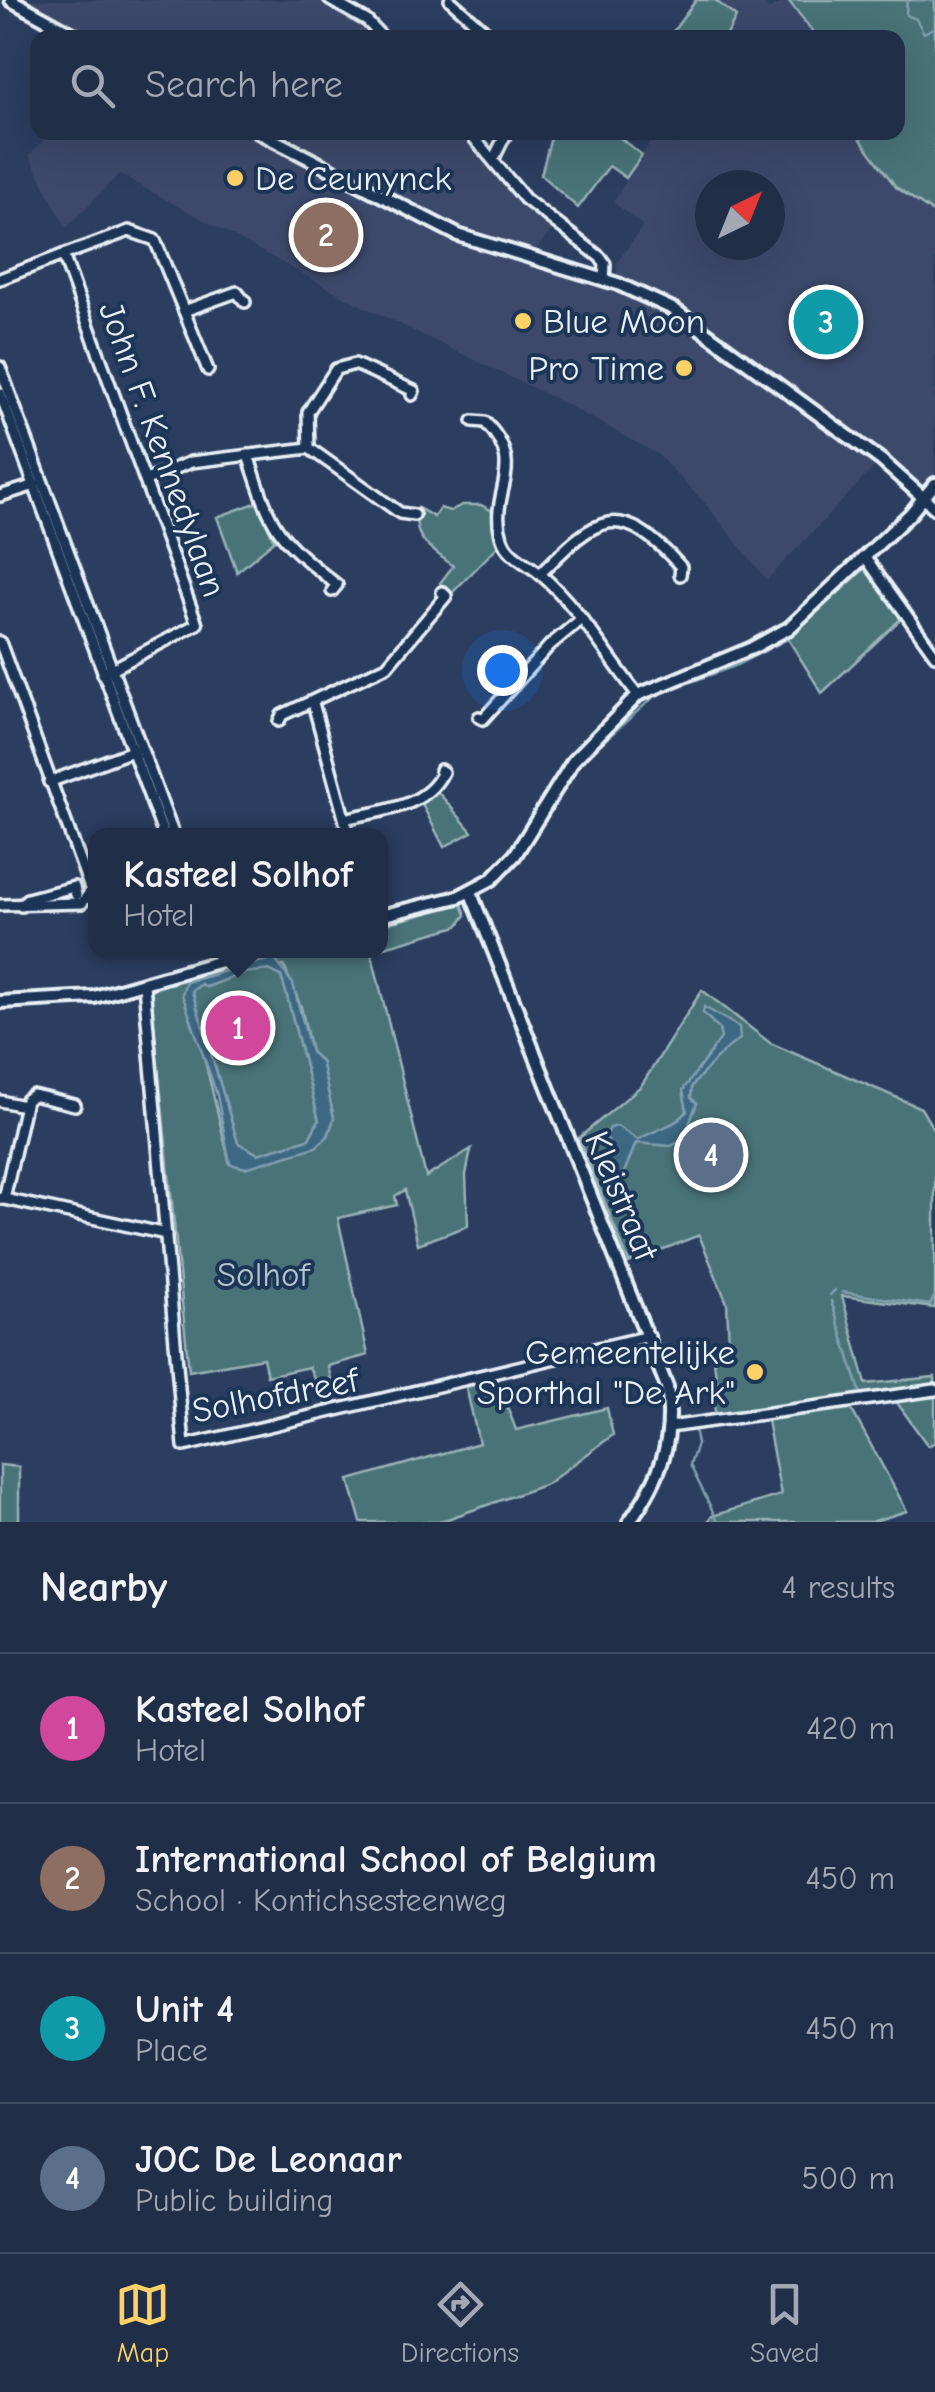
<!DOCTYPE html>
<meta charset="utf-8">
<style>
body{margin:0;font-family:"Comic Neue",sans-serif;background:#28364f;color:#f1f3f6}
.compass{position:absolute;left:695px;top:170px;width:90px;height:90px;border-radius:50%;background:#202e48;box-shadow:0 10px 40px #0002;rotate:43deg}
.you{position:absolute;left:502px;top:670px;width:35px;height:35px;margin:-25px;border:8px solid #fff;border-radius:50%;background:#1a73e8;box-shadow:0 0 0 15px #1a73e833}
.badge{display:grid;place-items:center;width:65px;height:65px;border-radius:50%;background:#ffd166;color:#fff;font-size:32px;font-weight:700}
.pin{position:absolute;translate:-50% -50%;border:5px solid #fff;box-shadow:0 2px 10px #0006}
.popup{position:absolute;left:88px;top:828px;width:300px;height:130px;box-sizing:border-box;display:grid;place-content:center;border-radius:20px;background:#202e48;filter:drop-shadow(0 2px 8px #0005);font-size:32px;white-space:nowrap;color:#a2a8b4}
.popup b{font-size:38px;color:#f1f3f6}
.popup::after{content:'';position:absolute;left:50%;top:100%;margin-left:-20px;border:20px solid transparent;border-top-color:#202e48}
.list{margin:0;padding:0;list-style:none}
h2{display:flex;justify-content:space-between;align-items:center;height:130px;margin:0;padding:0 40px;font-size:42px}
h2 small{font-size:32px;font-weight:400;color:#a2a8b4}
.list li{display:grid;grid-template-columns:65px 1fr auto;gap:30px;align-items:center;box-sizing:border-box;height:150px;padding:0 40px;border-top:2px solid #3d4a60}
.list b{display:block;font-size:38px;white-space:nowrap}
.list p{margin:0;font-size:32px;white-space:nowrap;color:#a2a8b4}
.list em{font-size:32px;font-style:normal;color:#a2a8b4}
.icon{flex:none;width:55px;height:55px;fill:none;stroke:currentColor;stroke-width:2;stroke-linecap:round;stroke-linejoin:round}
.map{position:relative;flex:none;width:935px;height:1522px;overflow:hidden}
.search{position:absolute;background:#202e48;box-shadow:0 10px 40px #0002;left:30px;right:30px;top:30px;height:110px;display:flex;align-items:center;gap:25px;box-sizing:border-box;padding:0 35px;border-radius:20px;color:#a2a8b4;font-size:38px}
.sheet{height:730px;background:#202e48}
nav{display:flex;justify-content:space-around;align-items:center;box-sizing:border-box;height:140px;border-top:2px solid #3d4a60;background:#202e48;font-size:28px;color:#a2a8b4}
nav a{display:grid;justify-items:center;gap:5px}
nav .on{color:#ffd166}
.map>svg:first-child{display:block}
.built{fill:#3c486a;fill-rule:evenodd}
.green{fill:#4a7378;stroke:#99b2b8;stroke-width:2.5;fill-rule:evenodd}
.water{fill:#3d6882;stroke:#819fb1;stroke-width:2.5;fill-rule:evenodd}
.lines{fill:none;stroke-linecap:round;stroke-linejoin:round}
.stream{stroke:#819fb1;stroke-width:2.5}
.minor-casing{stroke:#e8f1f8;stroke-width:16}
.tertiary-casing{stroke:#e8f1f8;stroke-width:18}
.minor{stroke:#1d3557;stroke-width:9}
.tertiary{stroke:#1d3557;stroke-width:10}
.poi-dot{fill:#ffd166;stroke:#1d3557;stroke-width:4}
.labels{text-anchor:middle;stroke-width:8;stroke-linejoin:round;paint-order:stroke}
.poi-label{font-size:35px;fill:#e8f1f8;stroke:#1d3557;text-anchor:start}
.street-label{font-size:35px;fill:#e8f1f8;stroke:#1d3557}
.park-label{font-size:35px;fill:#b1c5cb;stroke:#1d3557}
</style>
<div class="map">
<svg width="935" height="1522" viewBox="0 0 935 1522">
<rect width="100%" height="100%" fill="#2b3e60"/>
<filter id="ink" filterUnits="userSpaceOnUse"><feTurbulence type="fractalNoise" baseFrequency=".01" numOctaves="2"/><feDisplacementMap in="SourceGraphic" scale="20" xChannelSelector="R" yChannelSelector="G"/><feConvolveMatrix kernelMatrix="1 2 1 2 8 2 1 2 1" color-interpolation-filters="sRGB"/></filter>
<g filter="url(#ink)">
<g class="built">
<path d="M20,0H323L365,24L377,37H90Z"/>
<path d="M715,0H762L769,9L788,0L817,37H726L736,17Z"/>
<path d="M681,132L856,133L896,187L935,214V508L881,460L767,580L703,501L657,454L566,404L356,303L119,174L66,228L29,155L52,133H463L498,178L554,228L531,255L618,283L616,264L643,226L613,202L651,141L661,136L674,145ZM710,185H770V245H710Z"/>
</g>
<g class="green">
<path d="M696,0H715L736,17L726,37H669Z"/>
<path d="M788,0H935V214L896,187L856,133L898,132V38L817,37Z"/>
<path d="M552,133H624L620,138L642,155L626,178L609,166L578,208L541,175Z"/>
<path d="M258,502L274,541L237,572L217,517Z"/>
<path d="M462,505H481L494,512L493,528L499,545L452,593L440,583L453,566C431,548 410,539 418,508L434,517L440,508L450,511Z"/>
<path d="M870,564L906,614L822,693L788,639Z"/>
<path d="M438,792L472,832L444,847L422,804Z"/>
<path d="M462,904L466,915L458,926L381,948V925Z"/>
<path d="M288,951H371L426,1177L471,1149L466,1175L468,1226L418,1244L405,1190L395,1196L397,1205L338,1218L368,1355L328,1366L337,1403L326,1406L309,1367L267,1376L263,1358L189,1371L150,987ZM284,966L301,1007L311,1052L321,1062L334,1118L328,1136L230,1164L186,983Z"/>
<path d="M269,970L281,976L286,992L319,1120L309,1139L258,1154L238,1143L192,991L201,984L206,987L243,973Z"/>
<path d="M702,990L770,1043L921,1108L935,1132V1308L842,1296L866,1384L935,1377V1442L928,1446L893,1397L848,1403L907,1511L871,1522H708L712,1516L781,1495L766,1415L717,1421L710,1385L717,1383L712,1347L729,1344L727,1303L699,1235L629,1263L579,1138L641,1086Z"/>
<path d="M497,1380L516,1430L607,1408L613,1435L547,1484L439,1522H361L349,1480L479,1443L466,1387Z"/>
<path d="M0,1465L19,1467V1522H0Z"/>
</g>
<g class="water">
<path d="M274,958L293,984L311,1052L321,1061L334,1118L328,1136L316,1147L245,1168L230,1164L217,1095L182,994L186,982ZM269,970L281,976L286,992L319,1120L309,1139L258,1154L238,1143L192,991L201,984L206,987L243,973Z"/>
<path d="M704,1007L739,1027L740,1039C720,1052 708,1068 692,1086L691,1098L697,1103L683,1140L671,1146L636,1143L623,1175L610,1182L603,1175L611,1148L606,1136L610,1128L617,1126L638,1140C653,1129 676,1127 687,1111L683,1090L721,1038L719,1029L703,1013Z"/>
</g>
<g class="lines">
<g class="stream">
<path d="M907,0L906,15L916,19L924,33L935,27"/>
<path d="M914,0H935"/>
<path d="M587,756L657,694L735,666L788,639"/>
<path d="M842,1292L930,1305L935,1295"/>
<path d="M830,1295L835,1290"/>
<path d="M698,1419L861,1394L831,1301"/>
<path d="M694,1427L697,1444L690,1465L718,1522"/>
</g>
<defs>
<g id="minor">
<path d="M330,0L367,21L383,38"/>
<path d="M450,0L493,38"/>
<path d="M469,132L525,199L600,257L605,264L604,280"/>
<path d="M493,160L507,132"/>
<path d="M63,255L129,231L155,240L208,370"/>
<path d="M0,279L63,255L197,624L103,674"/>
<path d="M184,311L237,292L245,302"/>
<path d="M0,367L174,836"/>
<path d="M0,393L164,836"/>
<path d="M473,421L485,422C530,468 487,492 502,538C507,555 527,563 540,574C578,606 607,656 638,695"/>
<path d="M309,448L308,412L336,369L355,364L414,391L412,395"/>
<path d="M248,455C273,531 273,534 337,585L332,591"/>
<path d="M146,480L191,462L309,448L400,513L414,515"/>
<path d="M0,496L35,485"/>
<path d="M865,557L935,655"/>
<path d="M540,574C597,516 619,498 681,567L680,575"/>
<path d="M0,642L91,891L82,903L0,905"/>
<path d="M313,703L349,836"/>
<path d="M479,717L483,719L550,645L579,621"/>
<path d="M279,721L282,715L387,666L446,596L442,592"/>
<path d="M49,782L135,750"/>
<path d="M345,819C381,810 425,809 443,772L440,770"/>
<path d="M21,906L27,899L74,887L76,895"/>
<path d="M144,984L184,1446L649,1336"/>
<path d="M0,1101L24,1106"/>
<path d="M0,1198L166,1234"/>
<path d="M4,1199L26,1100L33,1095L75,1105"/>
<path d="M669,1427L935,1390"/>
</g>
<g id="tertiary">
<path d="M11,0L80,38"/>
<path d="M258,132L458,235L618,284L675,310L881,460L935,508"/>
<path d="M470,891L667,1387C675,1441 660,1479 629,1522"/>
<path d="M380,916L458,897L492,879L515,855L574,760L638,695L752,648L789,628L910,514L935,484"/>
<path d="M0,1002L94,997L260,950"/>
</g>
</defs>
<use href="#minor" class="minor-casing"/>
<use href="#tertiary" class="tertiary-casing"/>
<use href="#minor" class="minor"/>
<use href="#tertiary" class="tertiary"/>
</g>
</g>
<g class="poi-dot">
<circle cx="235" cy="178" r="10"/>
<circle cx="523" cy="321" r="10"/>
<circle cx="684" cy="368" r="10"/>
<circle cx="755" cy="1372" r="10"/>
</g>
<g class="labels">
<g class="poi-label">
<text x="255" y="190">De Ceunynck</text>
<text x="543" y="333">Blue Moon</text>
<text x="664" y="380" text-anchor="end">Pro Time</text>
<text x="735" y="1364" text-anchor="end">Gemeentelijke<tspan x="735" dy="40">Sporthal "De Ark"</tspan></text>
</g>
<g class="street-label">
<text transform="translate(163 449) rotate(70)" y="12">John F. Kennedylaan</text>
<text transform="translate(622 1196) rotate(67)" y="12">Kleistraat</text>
<text transform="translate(275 1395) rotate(-11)" y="12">Solhofdreef</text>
</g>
<g class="park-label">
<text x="263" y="1286">Solhof</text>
</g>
</g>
</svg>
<svg class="compass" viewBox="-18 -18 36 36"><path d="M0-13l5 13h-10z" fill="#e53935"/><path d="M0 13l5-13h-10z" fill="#a2a8b4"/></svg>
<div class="you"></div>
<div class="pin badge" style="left:238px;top:1028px;background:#d1479c">1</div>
<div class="popup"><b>Kasteel Solhof</b>Hotel</div>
<div class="pin badge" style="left:326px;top:235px;background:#8d6e63">2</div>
<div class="pin badge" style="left:826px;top:322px;background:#0f9aa8">3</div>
<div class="pin badge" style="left:711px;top:1155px;background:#5c6f8a">4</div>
<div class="search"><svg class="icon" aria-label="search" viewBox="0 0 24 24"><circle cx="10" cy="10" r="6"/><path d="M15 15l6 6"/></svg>Search here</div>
</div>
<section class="sheet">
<h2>Nearby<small>4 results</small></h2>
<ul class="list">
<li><span class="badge" style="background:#d1479c">1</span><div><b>Kasteel Solhof</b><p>Hotel</p></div><em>420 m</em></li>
<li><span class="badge" style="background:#8d6e63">2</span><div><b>International School of Belgium</b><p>School · Kontichsesteenweg</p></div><em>450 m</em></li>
<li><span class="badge" style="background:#0f9aa8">3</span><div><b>Unit 4</b><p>Place</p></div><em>450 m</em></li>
<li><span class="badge" style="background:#5c6f8a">4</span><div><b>JOC De Leonaar</b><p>Public building</p></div><em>500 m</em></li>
</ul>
</section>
<nav>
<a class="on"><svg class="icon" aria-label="map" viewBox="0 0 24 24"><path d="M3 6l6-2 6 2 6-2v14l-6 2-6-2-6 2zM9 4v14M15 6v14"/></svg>Map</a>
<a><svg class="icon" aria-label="directions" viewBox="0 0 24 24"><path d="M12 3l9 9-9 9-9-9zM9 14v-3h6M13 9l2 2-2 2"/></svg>Directions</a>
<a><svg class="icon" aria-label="saved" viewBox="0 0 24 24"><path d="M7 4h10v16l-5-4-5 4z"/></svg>Saved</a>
</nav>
